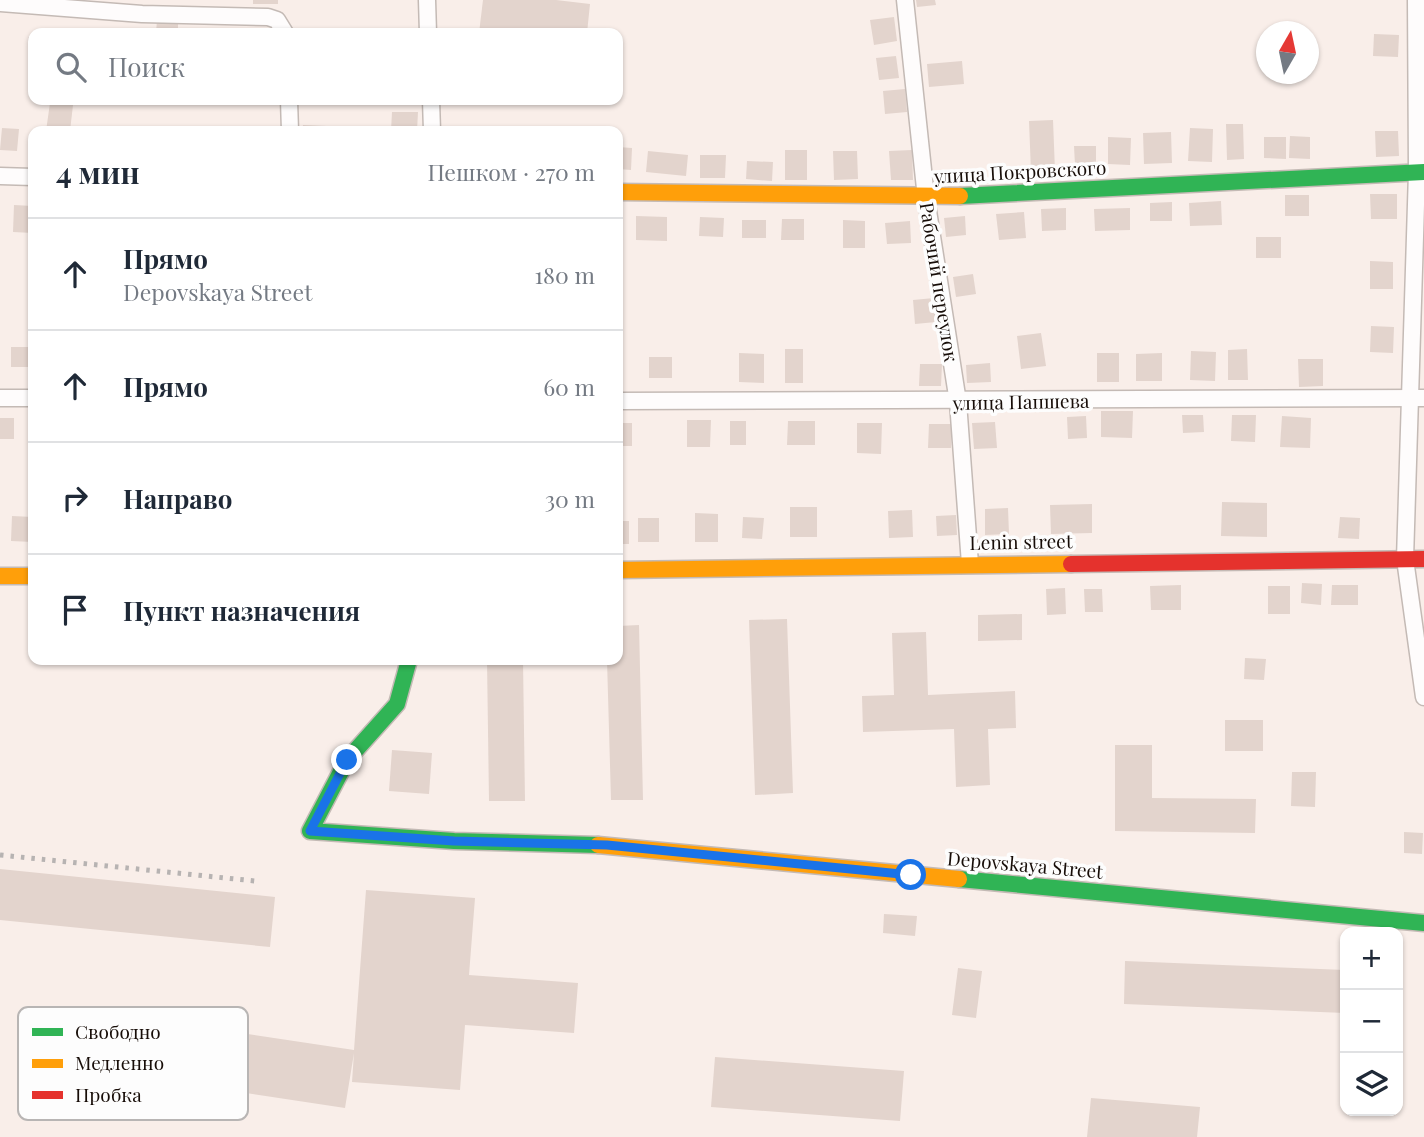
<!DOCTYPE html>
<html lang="ru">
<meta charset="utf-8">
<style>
body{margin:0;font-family:"Playfair Display",serif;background:#f2f2f3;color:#1f2937}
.controls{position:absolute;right:21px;bottom:21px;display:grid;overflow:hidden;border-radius:14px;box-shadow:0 2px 5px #0004}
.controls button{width:63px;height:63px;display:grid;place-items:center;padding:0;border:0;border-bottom:2px solid #e0e1e3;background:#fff;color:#1f2937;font:35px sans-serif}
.compass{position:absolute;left:1256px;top:21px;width:63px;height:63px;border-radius:50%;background:#fff;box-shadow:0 2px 5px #0004;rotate:9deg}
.stop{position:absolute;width:21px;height:21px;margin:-16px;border:5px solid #1a73e8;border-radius:50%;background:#fff}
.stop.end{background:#1a73e8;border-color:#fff;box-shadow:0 2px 7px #0008}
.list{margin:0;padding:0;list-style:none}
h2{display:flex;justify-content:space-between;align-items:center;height:91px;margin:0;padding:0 28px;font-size:30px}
h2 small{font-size:23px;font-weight:400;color:#747a83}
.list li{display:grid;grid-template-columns:46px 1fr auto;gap:21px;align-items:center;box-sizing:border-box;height:112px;padding:0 28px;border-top:2px solid #e0e1e3}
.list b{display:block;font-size:26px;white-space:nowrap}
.list p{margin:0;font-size:23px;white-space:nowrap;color:#747a83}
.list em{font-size:23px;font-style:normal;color:#747a83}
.icon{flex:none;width:38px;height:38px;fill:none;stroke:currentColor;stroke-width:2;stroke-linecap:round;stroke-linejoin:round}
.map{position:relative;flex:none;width:1424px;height:1137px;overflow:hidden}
.search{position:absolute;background:#fff;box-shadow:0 2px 5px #0004;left:28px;top:28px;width:595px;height:77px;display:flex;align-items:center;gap:18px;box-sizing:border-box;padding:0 24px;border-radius:14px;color:#747a83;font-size:26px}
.panel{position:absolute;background:#fff;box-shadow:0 2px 5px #0004;left:28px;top:126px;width:595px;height:539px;border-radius:14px}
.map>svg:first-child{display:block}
.building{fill:#e3d4cd}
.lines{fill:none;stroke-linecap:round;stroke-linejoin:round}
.street-casing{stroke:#c4bab5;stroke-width:19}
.fast-casing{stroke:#c4bab5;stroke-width:19}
.slow-casing{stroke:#c4bab5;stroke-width:19}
.jam-casing{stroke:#c4bab5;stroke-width:19}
.street{stroke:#fefcfc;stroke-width:16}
.fast{stroke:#30b455;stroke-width:16}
.slow{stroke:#ff9f0a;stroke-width:16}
.jam{stroke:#e5322d;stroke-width:16}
.rail{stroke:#b7b3b2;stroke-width:5;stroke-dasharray:3.5 7;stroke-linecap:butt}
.route{stroke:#1a73e8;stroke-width:9}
.labels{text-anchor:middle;stroke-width:7;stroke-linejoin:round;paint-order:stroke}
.street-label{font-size:19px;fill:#170d08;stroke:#fdfdfd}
.key{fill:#fdfdfd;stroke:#b8b5b4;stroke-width:2}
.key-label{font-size:19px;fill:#170d08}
</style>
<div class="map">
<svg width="1424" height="1137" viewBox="0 0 1424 1137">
<rect width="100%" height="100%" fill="#f9eee9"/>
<g class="building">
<rect x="253" y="0" width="25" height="4"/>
<path d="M483,0H556L590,4L587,33H479Z"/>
<path d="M916,0H935L936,5L917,7Z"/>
<path d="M894,17L897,41L874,45L870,20Z"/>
<path d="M157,20L178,22V33H156Z"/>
<path d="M1374,34L1399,35L1398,57L1373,56Z"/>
<rect x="28" y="37" width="5" height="24"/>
<path d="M896,56L899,78L879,80L876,58Z"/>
<path d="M962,61L964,84L929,87L927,64Z"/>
<path d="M905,89L907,112L885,114L883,91Z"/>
<path d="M50,103L73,105L70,131H46Z"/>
<path d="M392,112H418L417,131H391Z"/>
<path d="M1053,120L1055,171L1031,172L1029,121Z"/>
<path d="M1226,124H1243L1244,159L1227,160Z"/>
<path d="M303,125L327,126V131H302Z"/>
<path d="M126,126L147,128V131H126Z"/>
<path d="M2,128L19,129L17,151L0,150Z"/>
<path d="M1190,128L1213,129L1212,162L1188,161Z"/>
<path d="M1375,131H1398L1399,156L1376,157Z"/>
<path d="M1171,132L1172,163L1144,164L1143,133Z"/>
<path d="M1290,136L1310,137V159L1289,158Z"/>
<path d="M1108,137L1131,138L1130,165L1108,164Z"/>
<path d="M1264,137H1286V159L1264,158Z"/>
<path d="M1074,146H1096V165H1075Z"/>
<path d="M618,147L632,148L631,170L618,169Z"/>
<rect x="785" y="150" width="22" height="30"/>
<path d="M912,150L913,180H891L889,151Z"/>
<path d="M648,151L688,155L686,176L646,172Z"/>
<path d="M833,151H857L858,179L834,180Z"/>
<path d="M700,155H726L725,178H700Z"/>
<path d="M747,161L773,162L772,181L746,179Z"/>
<path d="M1370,194H1397V219H1371Z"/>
<rect x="1285" y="195" width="24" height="21"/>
<path d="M1221,201L1222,225L1190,226L1189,203Z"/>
<path d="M1172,202V221H1150V203Z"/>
<path d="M14,205L33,206V233L13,232Z"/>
<path d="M1066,208V230L1042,231L1041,209Z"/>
<path d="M1130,208V230L1095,231L1094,209Z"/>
<path d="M1024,212L1026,238L999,240L996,214Z"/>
<path d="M636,216L667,217V241L636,240Z"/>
<path d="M965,216L966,235L946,237L944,218Z"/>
<path d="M700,217L724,218L723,237L699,236Z"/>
<path d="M782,219H804V240H781Z"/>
<rect x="742" y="220" width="24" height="18"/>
<path d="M843,220L865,221V248H843Z"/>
<path d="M910,221L911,243L887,244L885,223Z"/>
<rect x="1256" y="237" width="25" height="21"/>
<path d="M1370,261L1393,262V289H1370Z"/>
<path d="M973,274L976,294L956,297L953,277Z"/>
<path d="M934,298L936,322L915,324L913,300Z"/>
<path d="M1371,326L1394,327L1393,353L1370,352Z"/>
<path d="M1041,333L1046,366L1021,369L1017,336Z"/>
<rect x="11" y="347" width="22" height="20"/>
<rect x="785" y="349" width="18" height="34"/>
<path d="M1247,349L1248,380H1228V350Z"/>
<path d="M1191,351L1216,352L1215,381L1190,380Z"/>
<path d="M739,353L764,354V383L739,382Z"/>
<rect x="1097" y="353" width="22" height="29"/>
<path d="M1162,353V381H1136V354Z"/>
<rect x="649" y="357" width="23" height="21"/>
<path d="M1298,359H1323V386L1299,387Z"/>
<path d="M990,363L991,382L967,383L966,365Z"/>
<path d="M920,364H942L941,386H919Z"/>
<path d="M1101,411H1133L1132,438L1101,437Z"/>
<path d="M1182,415H1203L1204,432L1183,433Z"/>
<path d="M1232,415H1256L1255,442L1231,441Z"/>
<path d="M1086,416L1087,438L1068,439L1067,417Z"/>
<path d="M1282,416L1311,418L1310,448L1280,447Z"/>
<rect x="0" y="418" width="14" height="21"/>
<path d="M687,420H711L710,447H687Z"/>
<rect x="730" y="421" width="16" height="24"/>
<path d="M788,421H815V445H787Z"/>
<path d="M995,422L997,448L974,449L972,423Z"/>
<rect x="618" y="423" width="14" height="23"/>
<path d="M857,423H882L881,454L857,453Z"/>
<path d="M929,424H952L951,448H928Z"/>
<path d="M1222,502L1267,503V537L1221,536Z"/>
<path d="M1092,504V533L1051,534L1050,505Z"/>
<rect x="790" y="507" width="27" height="30"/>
<path d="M1008,508L1009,534L985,535V509Z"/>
<path d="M912,510L913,537L889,538L888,511Z"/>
<path d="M695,513L718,514V542H695Z"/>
<path d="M956,515L957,535L937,536L936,516Z"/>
<path d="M12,516L33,517V542L11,541Z"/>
<path d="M743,517L764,518L762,539L742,538Z"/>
<path d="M1340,517L1360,518L1359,539L1338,538Z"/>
<rect x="638" y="518" width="21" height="24"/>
<rect x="618" y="521" width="11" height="23"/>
<path d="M1302,583L1322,584L1321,605L1301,603Z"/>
<path d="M1181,585V610H1151L1150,586Z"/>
<path d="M1332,585H1358V605H1331Z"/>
<rect x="1268" y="586" width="22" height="28"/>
<path d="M1065,588L1066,614L1047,615L1046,589Z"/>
<path d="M1084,589H1102L1103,612H1085Z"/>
<path d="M1022,614V640L978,641V615Z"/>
<path d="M787,619L793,793L755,795L749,620Z"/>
<path d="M639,625L643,800H611L607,660H618V626Z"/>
<path d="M926,632L928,695L1015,691L1016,728L988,729L990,785L956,787L954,729L863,732L862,696L894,695L892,633Z"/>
<path d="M1245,658L1266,659L1264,680L1244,679Z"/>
<path d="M487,660H523L525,801H489Z"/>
<rect x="1225" y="720" width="38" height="31"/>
<path d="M1115,745H1152V798L1256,799L1255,833L1115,831Z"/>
<path d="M392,750L432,753L429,794L389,791Z"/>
<path d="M1292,772H1316L1315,807L1291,806Z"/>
<path d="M1404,832L1423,833L1422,854L1404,853Z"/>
<path d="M0,869L275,897L270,947L0,920Z"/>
<path d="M366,890L475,898L469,975L578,983L574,1033L465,1025L460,1090L352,1082L354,1053L345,1108L79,1068L87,1010L354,1050Z"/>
<path d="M884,914L917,916L915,936L883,933Z"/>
<path d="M1125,961L1345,970V1013L1124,1004Z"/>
<path d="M958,968L982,971L976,1018L952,1015Z"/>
<path d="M715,1057L904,1071L900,1121L711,1107Z"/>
<path d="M1091,1098L1200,1107L1197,1137H1087Z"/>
</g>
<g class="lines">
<defs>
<g id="street">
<path d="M427,0L428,33"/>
<path d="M905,0L926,198L958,402L970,564"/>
<path d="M1416,0L1417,172L1405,559L1424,697"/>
<path d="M0,3L142,14L268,17L277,20L285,33"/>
<path d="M289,100L290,131"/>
<path d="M431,100L432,131"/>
<path d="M0,176L33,177"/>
<path d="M0,398H33"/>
<path d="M618,401L1424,398"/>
</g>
<g id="fast">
<path d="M960,196L1424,172"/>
<path d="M409,660L397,704L347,760L310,831L454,841L598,845"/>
<path d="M959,879L1424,923"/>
</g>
<g id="slow">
<path d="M618,192L960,196"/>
<path d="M618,570L1071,564"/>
<path d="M0,576H33"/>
<path d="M598,845L959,879"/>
</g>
<path id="jam" d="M1071,564L1424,559"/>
</defs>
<use href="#street" class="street-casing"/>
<use href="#fast" class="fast-casing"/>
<use href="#slow" class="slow-casing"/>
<use href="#jam" class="jam-casing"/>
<use href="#street" class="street"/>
<use href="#fast" class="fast"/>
<use href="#slow" class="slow"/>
<use href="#jam" class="jam"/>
<path class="rail" d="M0,855L255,881"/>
</g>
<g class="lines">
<path class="route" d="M347,760L310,831L454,841L607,845L911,875"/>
</g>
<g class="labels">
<g class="street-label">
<text transform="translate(1020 172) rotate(-3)" y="7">улица Покровского</text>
<text transform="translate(939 282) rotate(81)" y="7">Рабочий переулок</text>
<text transform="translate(1021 402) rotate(-1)" y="7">улица Папшева</text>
<text transform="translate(1021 542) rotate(-1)" y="7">Lenin street</text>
<text transform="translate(1025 865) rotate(5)" y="7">Depovskaya Street</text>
</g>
</g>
<rect x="18" y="1007" width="230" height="113" rx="10" class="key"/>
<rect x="32" y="1028" width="31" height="8" fill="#30b455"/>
<rect x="32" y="1059" width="31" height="9" fill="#ff9f0a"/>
<rect x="32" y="1091" width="31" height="8" fill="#e5322d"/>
<g class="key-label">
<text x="75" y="1039">Свободно</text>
<text x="75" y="1070">Медленно</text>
<text x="75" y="1102">Пробка</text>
</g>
</svg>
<div class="controls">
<button>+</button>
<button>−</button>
<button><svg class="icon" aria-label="layers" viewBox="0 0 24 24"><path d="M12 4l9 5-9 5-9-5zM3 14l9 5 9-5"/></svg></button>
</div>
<svg class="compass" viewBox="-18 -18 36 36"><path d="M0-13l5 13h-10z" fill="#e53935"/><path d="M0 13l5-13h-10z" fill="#747a83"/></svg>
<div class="stop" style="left:911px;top:875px"></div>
<div class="stop end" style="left:347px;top:760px"></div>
<div class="search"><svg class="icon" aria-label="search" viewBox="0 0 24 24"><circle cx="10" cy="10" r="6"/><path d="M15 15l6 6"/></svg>Поиск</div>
<section class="panel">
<h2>4 мин<small>Пешком · 270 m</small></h2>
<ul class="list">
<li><svg class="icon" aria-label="ahead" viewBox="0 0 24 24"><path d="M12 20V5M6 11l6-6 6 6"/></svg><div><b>Прямо</b><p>Depovskaya Street</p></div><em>180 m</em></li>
<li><svg class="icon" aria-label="ahead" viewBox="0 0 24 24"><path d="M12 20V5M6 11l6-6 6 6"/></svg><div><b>Прямо</b></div><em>60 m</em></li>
<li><svg class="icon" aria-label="right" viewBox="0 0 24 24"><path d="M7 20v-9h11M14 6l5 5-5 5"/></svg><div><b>Направо</b></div><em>30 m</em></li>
<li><svg class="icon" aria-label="arrive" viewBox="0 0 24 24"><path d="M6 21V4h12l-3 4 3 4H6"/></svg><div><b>Пункт назначения</b></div></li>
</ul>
</section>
</div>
